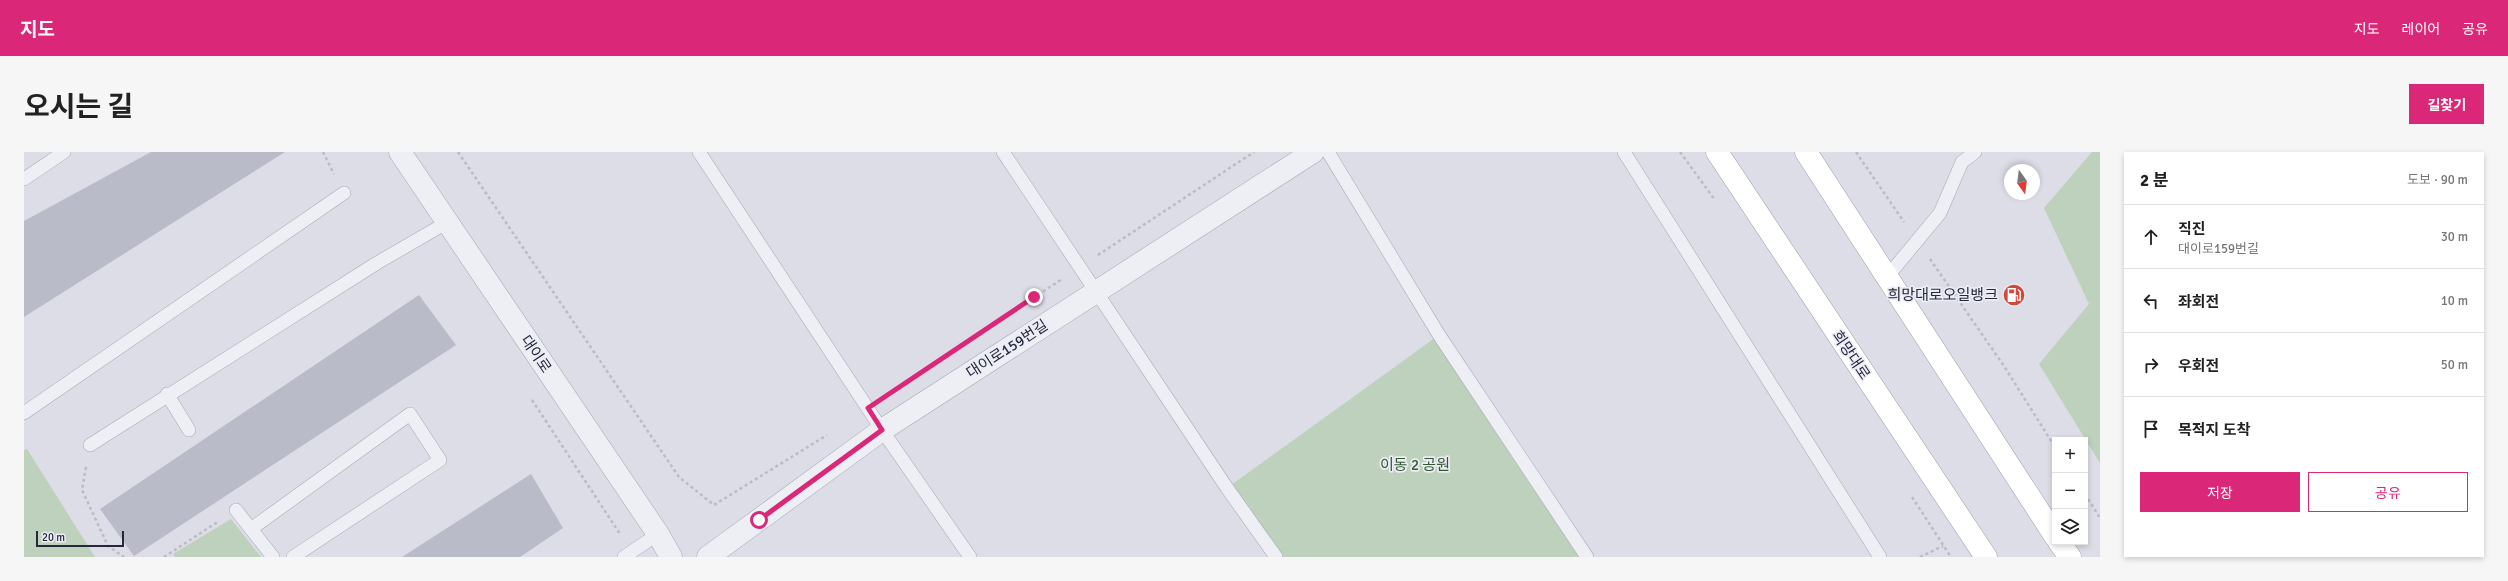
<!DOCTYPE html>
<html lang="ko">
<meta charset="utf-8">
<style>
:root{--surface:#fff;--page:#f6f6f6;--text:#222;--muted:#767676;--line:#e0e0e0;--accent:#db2777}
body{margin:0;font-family:Signika,"Noto Sans KR",sans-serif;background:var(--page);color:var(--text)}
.controls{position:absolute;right:12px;bottom:12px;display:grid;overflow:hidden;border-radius:0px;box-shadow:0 2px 6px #0003}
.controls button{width:36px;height:36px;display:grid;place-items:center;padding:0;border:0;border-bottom:1px solid var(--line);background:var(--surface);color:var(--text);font:20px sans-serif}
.compass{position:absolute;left:1980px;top:12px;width:36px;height:36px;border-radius:50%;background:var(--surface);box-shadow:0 2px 6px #0003;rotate:166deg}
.scale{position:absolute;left:12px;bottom:10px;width:88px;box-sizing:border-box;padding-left:4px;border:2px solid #25283d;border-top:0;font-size:11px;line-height:14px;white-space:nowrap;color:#25283d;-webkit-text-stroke:3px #ebecf4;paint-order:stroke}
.stop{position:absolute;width:12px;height:12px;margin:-9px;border:3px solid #db2777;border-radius:50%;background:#fff}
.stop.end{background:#db2777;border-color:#fff;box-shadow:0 1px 4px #0008}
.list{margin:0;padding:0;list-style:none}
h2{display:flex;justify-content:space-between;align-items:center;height:52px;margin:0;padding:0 16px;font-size:17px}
h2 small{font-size:13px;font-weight:400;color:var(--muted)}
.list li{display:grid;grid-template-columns:26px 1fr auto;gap:12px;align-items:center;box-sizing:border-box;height:64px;padding:0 16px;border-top:1px solid var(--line)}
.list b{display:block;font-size:15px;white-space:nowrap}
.list p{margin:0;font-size:13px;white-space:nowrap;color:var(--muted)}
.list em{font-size:13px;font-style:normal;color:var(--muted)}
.actions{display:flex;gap:8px;padding:12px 16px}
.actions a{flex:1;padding:9px 0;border:1px solid var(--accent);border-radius:0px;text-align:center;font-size:14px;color:var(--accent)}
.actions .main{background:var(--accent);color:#fff}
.icon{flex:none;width:22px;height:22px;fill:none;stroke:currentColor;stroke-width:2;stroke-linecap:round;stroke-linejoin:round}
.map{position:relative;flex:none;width:2076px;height:405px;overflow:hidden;border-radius:0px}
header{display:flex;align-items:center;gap:24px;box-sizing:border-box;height:56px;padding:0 20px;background:var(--accent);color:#fff}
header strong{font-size:19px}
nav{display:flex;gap:22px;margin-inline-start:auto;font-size:14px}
.intro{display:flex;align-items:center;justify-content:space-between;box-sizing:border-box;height:96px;padding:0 24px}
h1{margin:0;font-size:28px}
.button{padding:10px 18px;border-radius:0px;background:var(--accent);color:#fff;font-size:14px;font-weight:700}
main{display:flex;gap:24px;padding:0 24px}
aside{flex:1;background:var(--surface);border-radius:0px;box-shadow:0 2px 6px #0003}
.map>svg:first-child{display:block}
.green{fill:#bdd1bc}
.building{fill:#b9bbc9}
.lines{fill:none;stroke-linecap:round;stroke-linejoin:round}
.service-casing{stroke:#a5a7b3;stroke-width:14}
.minor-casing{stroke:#a5a7b3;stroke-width:23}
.tertiary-casing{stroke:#a5a7b3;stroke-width:23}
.primary-casing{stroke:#9b9eb2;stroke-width:23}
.path{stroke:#babbc5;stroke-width:2.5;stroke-dasharray:3 3;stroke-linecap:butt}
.service{stroke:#eeeff5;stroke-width:13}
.minor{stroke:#eeeff5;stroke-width:22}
.tertiary{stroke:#eeeff5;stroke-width:22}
.primary{stroke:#fff;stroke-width:22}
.route{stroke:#db2777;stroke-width:5}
.labels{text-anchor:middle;stroke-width:3.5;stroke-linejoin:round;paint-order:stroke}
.poi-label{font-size:15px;fill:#25283d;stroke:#ebecf4;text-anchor:end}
.street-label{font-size:15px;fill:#25283d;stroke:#ebecf4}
.park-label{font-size:15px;fill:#325934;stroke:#ebecf4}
</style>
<header>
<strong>지도</strong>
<nav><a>지도</a><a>레이어</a><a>공유</a></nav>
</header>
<div class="intro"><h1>오시는 길</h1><a class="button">길찾기</a></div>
<main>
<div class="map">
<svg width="2076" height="405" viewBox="0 0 2076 405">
<rect width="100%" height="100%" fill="#dcdde6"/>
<g class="green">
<path d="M2068 0H2076V311L2015 212 2065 152 2020 56Z"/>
<path d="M1415 183 1563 405H1252L1203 336Z"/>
<path d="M3 297 71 405H0V298Z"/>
<path d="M207 367 237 405H151L149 402Z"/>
</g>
<g class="building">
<path d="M127 0H261L0 165V69Z"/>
<path d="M395 143 432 193 110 404 76 357Z"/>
<path d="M507 322 539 376 496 405H378Z"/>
</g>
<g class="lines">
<g class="service-casing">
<g id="service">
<path d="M675 0 858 278 946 405"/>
<path d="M979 0 1203 336 1252 405"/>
<path d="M1304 0 1415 183 1563 405"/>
<path d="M1600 0 1856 405"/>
<path d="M0 27 40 0"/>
<path d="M1863 125 1916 61 1938 10 1951 0"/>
<path d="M143 242 165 278"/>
<path d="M0 261 320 41"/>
<path d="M66 293 353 111 422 71"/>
<path d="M212 358 249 405"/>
<path d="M227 377 386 262 416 308 269 405"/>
<path d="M600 405 634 382"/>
</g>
</g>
<g class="minor-casing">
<path id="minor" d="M684 405 858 278 1289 0"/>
</g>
<g class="tertiary-casing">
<path id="tertiary" d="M376 0 634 382 647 405"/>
</g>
<g class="primary-casing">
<g id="primary">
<path d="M1693 0 1962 405"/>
<path d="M1782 0 2031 384"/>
<path d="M2035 390 2046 405"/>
</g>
</g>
<g class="path">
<path d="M299 0 310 22"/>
<path d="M434 0 655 325 690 353 803 283"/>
<path d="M1656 0 1691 48"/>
<path d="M1832 0 1880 70"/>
<path d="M1074 103 1230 0"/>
<path d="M1906 107 1980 214 2031 295"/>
<path d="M994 156 1038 127"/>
<path d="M508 248 596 382"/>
<path d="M62 315 58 338 84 394 100 405"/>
<path d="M2061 342 2076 366"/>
<path d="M1888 345 1927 405"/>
<path d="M140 405 195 369"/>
<path d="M1896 405 1919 394"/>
</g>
<use href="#service" class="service"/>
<use href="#minor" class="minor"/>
<use href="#tertiary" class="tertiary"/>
<use href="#primary" class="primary"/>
</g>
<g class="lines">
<path class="route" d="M735 368 858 278 844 256 1010 145"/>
</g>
<defs>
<g id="fuel-disc" transform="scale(1.15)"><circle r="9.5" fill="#d1493b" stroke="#ebecf4"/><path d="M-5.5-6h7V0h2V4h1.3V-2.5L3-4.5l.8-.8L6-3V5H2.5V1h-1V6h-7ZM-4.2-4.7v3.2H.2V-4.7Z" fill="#fff"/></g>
</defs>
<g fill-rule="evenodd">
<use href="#fuel-disc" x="1990" y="143"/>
</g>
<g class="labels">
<g class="poi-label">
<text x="1974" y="148">희망대로오일뱅크</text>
</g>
<g class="street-label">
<text transform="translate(983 197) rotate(-33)" y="5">대이로159번길</text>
<text transform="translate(512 202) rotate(56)" y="5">대이로</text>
<text transform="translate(1827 203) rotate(56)" y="5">희망대로</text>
</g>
<g class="park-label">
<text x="1391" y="318">이동 2 공원</text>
</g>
</g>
</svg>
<div class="controls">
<button>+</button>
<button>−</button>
<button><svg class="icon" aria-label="layers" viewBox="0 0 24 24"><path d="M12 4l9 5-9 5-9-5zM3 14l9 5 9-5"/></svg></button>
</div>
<svg class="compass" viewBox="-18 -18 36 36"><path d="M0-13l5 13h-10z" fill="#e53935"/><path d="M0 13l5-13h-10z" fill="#767676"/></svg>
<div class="scale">20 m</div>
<div class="stop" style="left:735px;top:368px"></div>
<div class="stop end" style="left:1010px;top:145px"></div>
</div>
<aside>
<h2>2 분<small>도보 · 90 m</small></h2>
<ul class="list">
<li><svg class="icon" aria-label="ahead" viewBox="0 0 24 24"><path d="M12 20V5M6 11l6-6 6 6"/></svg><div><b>직진</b><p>대이로159번길</p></div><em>30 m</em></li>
<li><svg class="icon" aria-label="left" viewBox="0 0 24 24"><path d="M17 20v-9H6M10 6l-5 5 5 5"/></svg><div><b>좌회전</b></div><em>10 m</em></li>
<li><svg class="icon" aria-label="right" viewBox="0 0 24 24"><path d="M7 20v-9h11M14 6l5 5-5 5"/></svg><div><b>우회전</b></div><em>50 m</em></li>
<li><svg class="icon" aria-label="arrive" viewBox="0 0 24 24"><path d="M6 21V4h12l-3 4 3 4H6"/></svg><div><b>목적지 도착</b></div></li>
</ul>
<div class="actions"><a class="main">저장</a><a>공유</a></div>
</aside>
</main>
